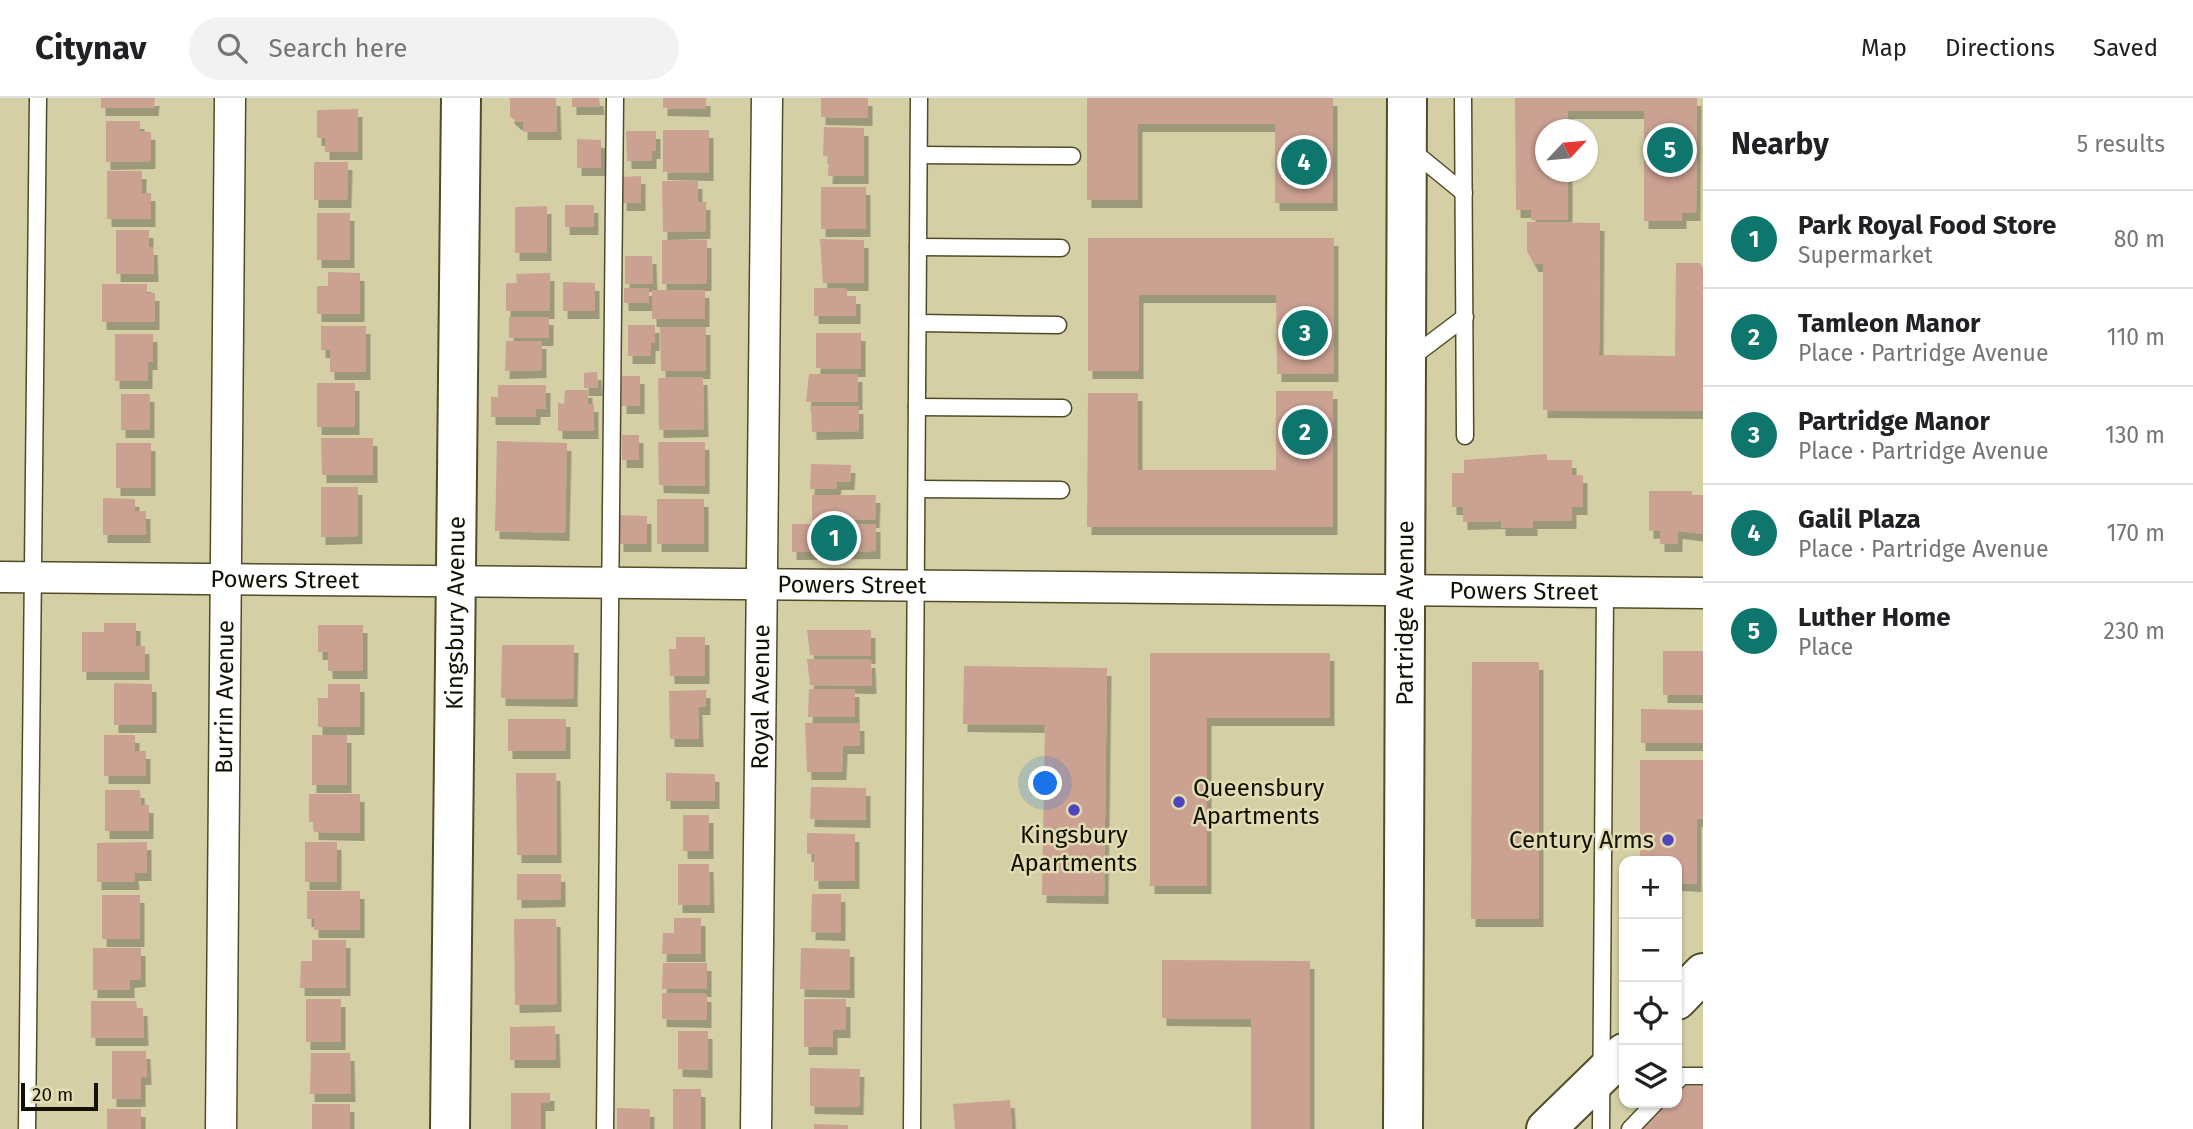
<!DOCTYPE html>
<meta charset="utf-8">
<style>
:root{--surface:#fff;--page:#f2f2f2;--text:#202124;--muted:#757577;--line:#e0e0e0;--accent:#0f766e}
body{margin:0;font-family:"Fira Sans",sans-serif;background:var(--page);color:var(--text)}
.controls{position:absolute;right:21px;bottom:21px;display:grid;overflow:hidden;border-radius:14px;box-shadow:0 2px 5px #0004}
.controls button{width:63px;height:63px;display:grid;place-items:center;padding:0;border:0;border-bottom:2px solid var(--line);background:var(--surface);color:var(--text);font:35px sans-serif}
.compass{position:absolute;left:1535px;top:21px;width:63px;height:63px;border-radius:50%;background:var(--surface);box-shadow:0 2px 5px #0004;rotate:64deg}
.scale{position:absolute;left:21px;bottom:18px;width:77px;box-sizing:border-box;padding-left:7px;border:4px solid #121003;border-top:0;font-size:19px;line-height:24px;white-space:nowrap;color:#121003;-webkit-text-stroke:5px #e2dcb3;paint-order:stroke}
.you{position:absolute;left:1046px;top:686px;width:24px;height:24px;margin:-18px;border:5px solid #fff;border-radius:50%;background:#1a73e8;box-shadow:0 0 0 10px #1a73e833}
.badge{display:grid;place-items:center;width:46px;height:46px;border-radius:50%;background:var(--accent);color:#fff;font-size:23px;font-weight:700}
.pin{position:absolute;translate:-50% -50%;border:4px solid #fff;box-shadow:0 2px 7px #0006}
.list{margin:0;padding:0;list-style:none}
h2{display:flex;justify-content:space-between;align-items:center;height:91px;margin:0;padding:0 28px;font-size:30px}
h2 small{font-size:23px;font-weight:400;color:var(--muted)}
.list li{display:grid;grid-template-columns:46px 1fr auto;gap:21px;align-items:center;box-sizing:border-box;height:98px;padding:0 28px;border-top:2px solid var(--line)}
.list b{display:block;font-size:26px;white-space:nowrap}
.list p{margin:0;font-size:23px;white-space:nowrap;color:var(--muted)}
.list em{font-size:23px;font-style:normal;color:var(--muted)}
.icon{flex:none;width:38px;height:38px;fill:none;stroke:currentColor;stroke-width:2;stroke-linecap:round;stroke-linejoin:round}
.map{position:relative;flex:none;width:1703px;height:1031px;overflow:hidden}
header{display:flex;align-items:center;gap:42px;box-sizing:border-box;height:98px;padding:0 35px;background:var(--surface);border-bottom:2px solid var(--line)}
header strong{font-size:33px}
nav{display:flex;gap:38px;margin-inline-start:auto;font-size:24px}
.search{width:490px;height:63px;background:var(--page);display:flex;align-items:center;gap:18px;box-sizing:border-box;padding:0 24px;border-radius:38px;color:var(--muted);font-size:26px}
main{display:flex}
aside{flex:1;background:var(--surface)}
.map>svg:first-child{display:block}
.building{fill:#cba192;filter:url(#shadow)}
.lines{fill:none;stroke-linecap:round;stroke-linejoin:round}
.lane-casing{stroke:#514c28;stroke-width:19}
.street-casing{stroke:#514c28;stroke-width:33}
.secondary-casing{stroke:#514c28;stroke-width:42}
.lane{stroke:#fff;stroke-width:16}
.street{stroke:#fff;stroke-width:30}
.secondary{stroke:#fff;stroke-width:38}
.poi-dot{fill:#4e45bc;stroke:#e2dcb3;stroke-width:2.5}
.labels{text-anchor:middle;stroke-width:5;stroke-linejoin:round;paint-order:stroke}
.street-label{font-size:24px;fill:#121003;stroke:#e2dcb3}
.poi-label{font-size:24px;fill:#121003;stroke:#e2dcb3;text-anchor:start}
</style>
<header>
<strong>Citynav</strong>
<div class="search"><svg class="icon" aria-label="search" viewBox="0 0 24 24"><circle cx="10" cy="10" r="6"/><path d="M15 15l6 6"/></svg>Search here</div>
<nav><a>Map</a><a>Directions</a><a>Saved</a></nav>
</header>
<main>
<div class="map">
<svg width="1703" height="1031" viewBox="0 0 1703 1031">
<defs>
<filter id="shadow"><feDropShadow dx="4.5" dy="8" stdDeviation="0" flood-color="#0004"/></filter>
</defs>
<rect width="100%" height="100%" fill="#d5cfa6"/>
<g class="building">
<path d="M101 0H155L154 10H101Z"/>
<path d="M510 0H556L557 34H523V24H517L510 18Z"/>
<path d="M572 0H599L600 9H572Z"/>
<path d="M663 0H706V11L663 10Z"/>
<path d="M821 0H868V20L821 19Z"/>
<path d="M1087 0H1333V105H1275V26H1138V102H1087Z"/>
<path d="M1515 0H1697L1696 115H1682V123H1644V13H1568V32H1546V74H1568V122H1531V112H1516Z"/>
<path d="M358 11V54H325V40H317V12Z"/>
<path d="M106 23H140V33L151 34V63L106 64Z"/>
<path d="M824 29 864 30V78H828L829 58H823Z"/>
<path d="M663 32H709V75L663 74Z"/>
<path d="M626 33H656V53H652V63H627Z"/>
<path d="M577 41 601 42V70H577Z"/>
<path d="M314 64H348L347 102H314Z"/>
<path d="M107 73H142V95H151V121H107Z"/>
<path d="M641 78V105H622V79Z"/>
<path d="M662 83H698V104H706V133L663 134Z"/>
<rect x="821" y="89" width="45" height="42"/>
<rect x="565" y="107" width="29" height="22"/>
<path d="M547 108V155H515V109Z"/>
<rect x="317" y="115" width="33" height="47"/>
<path d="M1527 124 1600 125 1599 257 1675 258 1676 165H1700L1703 170V313L1543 312V166H1534L1527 153Z"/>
<path d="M116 132H149V149H153L154 176H116Z"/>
<path d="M1088 140H1334V276H1277L1276 197H1139V273H1088Z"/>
<path d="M820 141 864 142V185H823Z"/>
<path d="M662 142H707V185L662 186Z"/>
<path d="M625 158H652L653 186H625Z"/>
<path d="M328 174 360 175V216H317V188H328Z"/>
<path d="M550 175V213H506V185H517L516 176Z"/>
<path d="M563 184 595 185V213H563Z"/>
<path d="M102 186H147V195H155V224H102Z"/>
<rect x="624" y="190" width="25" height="15"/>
<path d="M814 190H847V198H856V218H814Z"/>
<rect x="652" y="192" width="53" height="29"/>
<rect x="509" y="219" width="40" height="21"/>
<path d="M628 227H655V245H651V258H628Z"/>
<path d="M321 228H366V274H330V252H321Z"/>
<path d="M660 229H706V273H661Z"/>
<path d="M816 235H861V271L816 270Z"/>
<path d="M115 236H153V264H148V283H115Z"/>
<path d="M506 243H542V272L505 273Z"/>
<path d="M597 274 598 290H584V275Z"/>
<path d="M809 276H858V304H806Z"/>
<rect x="622" y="278" width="18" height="30"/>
<path d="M703 279 704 331 659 332 658 280Z"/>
<rect x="317" y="285" width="38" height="44"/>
<path d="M498 287H546V311H536V319H491V299H498Z"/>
<path d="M565 292H588V306H594V333H558V305L564 306Z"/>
<path d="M1276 293H1333V429H1087L1088 295H1138V372H1276Z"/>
<rect x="121" y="296" width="29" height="36"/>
<path d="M811 308H859V333L812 334Z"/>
<rect x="622" y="337" width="17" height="25"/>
<path d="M321 340H373V377H322Z"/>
<path d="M497 343 567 345 565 435 495 433Z"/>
<path d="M658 344H705V388L659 387Z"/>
<rect x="116" y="345" width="35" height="45"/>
<path d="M1547 356V362H1572V377H1583V409H1572V423H1533V430H1501V423L1463 424V409H1452V375H1464V362Z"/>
<path d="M811 366 851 367 850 384H837L836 391H810Z"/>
<path d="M321 389H358V438L321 439Z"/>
<path d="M1649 393H1692V397H1703V436L1678 433V446H1660V432L1649 433Z"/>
<path d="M812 397H876L875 422H812Z"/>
<path d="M103 400 135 401V413H146V437H103Z"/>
<rect x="657" y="401" width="47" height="45"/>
<path d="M619 417 647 418V446H619Z"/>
<path d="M792 426H876V453L792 454Z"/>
<path d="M104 525H136V548H145V574H82V534H104Z"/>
<path d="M318 527H363V573H328V554H318Z"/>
<path d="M807 532H871V558L810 557Z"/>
<path d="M676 539H705V578H670L669 551H676Z"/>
<path d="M502 547H574L573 601 501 600Z"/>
<rect x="1663" y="553" width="40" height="44"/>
<path d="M1150 555H1330V620H1207V788H1150Z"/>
<path d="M807 561 871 562 872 588 810 587Z"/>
<path d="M1472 564H1539V821H1471Z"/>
<path d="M964 568 1107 570 1104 798 1042 797 1045 627 963 626Z"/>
<path d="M114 585 152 586V627H114Z"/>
<path d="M328 586H360V629H318V600H328Z"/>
<path d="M809 591H855V619H808Z"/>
<path d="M706 592V609H698L699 641H670L669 593Z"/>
<path d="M1641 611 1703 612V645H1641Z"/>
<rect x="508" y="621" width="58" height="32"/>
<path d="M805 625H860V648H843L842 674H807Z"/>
<path d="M104 637H135V653H146V678H104Z"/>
<rect x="312" y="637" width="35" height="50"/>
<path d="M1640 662H1703V721H1697V786L1677 785V763H1640Z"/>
<path d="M516 675H556L557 757H517Z"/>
<path d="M666 675 715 676V703H666Z"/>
<path d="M811 689 866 690V722L810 721Z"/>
<path d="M105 692H140L141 707H149V733H105Z"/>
<path d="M309 696H360V735L314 734V724H309Z"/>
<rect x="683" y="717" width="26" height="36"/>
<path d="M807 735 855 736V783H814V756H807Z"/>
<path d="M147 744V775H134L135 784H97V745Z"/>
<rect x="305" y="744" width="32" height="40"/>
<path d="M678 766H709L710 807H678Z"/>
<path d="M517 776H561V801L517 802Z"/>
<path d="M307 793H360V832H314V821H307Z"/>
<path d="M812 796H841V835L811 834Z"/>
<rect x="102" y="797" width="38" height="44"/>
<path d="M674 820H701V856H662L663 835H674Z"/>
<path d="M514 821H556L557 906 515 907Z"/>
<path d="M312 842H346V890H300L301 863H312Z"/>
<path d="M93 850H141V881L130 882V892H93Z"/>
<path d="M801 850 850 851V892L800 891Z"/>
<path d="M1162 862 1310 863V1031H1251V921L1162 920Z"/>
<path d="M663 865H707V891H662Z"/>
<path d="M662 895 707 896V922L662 921Z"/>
<rect x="306" y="901" width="35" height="43"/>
<path d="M804 901H846V932H833V949H804Z"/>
<path d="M91 903H136L137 910H143L144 940H91Z"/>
<path d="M555 928 556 962H510V929Z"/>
<path d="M678 933H708V972L678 971Z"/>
<path d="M112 953H146L147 979H141V1001H112Z"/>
<path d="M311 955H350L351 996H310Z"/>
<path d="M810 970 860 971 859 1009 810 1008Z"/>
<path d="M1684 988H1703V1031H1643L1667 1005H1677V995Z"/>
<rect x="673" y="991" width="28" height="40"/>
<path d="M511 995H550V1005H541V1031H511Z"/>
<path d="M1010 1002 1012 1031H955L953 1006Z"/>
<rect x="312" y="1006" width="38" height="25"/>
<path d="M617 1010 650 1011V1031H617Z"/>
<rect x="107" y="1011" width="34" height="20"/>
<path d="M814 1026 848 1027V1031H814Z"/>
</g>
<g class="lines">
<g class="lane-casing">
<g id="lane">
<path d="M1463 0 1465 338"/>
<path d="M1409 50 1464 95"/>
<path d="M919 57 1072 58"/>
<path d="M918 149 1061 150"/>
<path d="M918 225 1058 227"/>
<path d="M1408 262 1465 219"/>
<path d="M917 309 1063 310"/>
<path d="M917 391 1061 392"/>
<path d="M1677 983 1682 978H1703"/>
<path d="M27 1031 38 0"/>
<path d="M605 1031 615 0"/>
<path d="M912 1031 919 0"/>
<path d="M1601 1031 1605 494"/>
<path d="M1630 1031 1655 1005"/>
</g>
</g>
<g class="street-casing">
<g id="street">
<path id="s1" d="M0 479 1703 495"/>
<path id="s2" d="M221 1031 230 0"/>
<path id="s3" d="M756 1031 767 0"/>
</g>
</g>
<g class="secondary-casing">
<g id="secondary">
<path d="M1677 902 1703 875"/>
<path id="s4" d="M450 1031 461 0"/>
<path id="s5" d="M1403 1031 1407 0"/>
<path d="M1546 1031 1624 955"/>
</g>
</g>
<use href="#lane" class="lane"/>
<use href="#street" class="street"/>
<use href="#secondary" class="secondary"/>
</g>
<g class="poi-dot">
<circle cx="1179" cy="704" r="7"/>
<circle cx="1074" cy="712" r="7"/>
<circle cx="1668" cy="742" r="7"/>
</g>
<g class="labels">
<g class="street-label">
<text dy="8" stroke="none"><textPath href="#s1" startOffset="285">Powers Street</textPath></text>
<text dy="8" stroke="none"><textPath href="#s1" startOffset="852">Powers Street</textPath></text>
<text dy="8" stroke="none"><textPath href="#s1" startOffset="1524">Powers Street</textPath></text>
<text dy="8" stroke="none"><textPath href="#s4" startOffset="516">Kingsbury Avenue</textPath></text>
<text dy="8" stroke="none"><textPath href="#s5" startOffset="516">Partridge Avenue</textPath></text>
<text dy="8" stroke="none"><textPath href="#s2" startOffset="432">Burrin Avenue</textPath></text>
<text dy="8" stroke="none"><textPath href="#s3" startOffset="432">Royal Avenue</textPath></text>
</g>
<g class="poi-label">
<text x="1193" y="698">Queensbury<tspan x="1193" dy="28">Apartments</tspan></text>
<text x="1074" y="745" text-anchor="middle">Kingsbury<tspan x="1074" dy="28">Apartments</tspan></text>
<text x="1654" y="750" text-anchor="end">Century Arms</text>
</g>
</g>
</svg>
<div class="controls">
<button>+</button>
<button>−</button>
<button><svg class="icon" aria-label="locate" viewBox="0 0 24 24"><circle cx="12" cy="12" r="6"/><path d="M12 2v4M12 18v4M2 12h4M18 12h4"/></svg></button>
<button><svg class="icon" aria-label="layers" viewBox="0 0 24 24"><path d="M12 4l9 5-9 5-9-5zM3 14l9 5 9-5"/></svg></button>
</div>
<svg class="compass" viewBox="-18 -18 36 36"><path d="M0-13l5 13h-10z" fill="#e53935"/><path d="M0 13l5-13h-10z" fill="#757577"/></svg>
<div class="scale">20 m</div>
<div class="you"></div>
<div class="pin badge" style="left:834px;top:440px">1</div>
<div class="pin badge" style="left:1305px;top:334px">2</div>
<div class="pin badge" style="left:1305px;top:235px">3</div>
<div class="pin badge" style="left:1304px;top:64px">4</div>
<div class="pin badge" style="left:1670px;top:52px">5</div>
</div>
<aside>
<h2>Nearby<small>5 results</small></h2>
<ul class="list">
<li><span class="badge">1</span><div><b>Park Royal Food Store</b><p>Supermarket</p></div><em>80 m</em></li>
<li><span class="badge">2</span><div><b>Tamleon Manor</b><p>Place · Partridge Avenue</p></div><em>110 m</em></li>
<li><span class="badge">3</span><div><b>Partridge Manor</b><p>Place · Partridge Avenue</p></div><em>130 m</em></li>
<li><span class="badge">4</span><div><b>Galil Plaza</b><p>Place · Partridge Avenue</p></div><em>170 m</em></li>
<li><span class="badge">5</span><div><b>Luther Home</b><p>Place</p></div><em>230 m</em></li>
</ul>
</aside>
</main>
